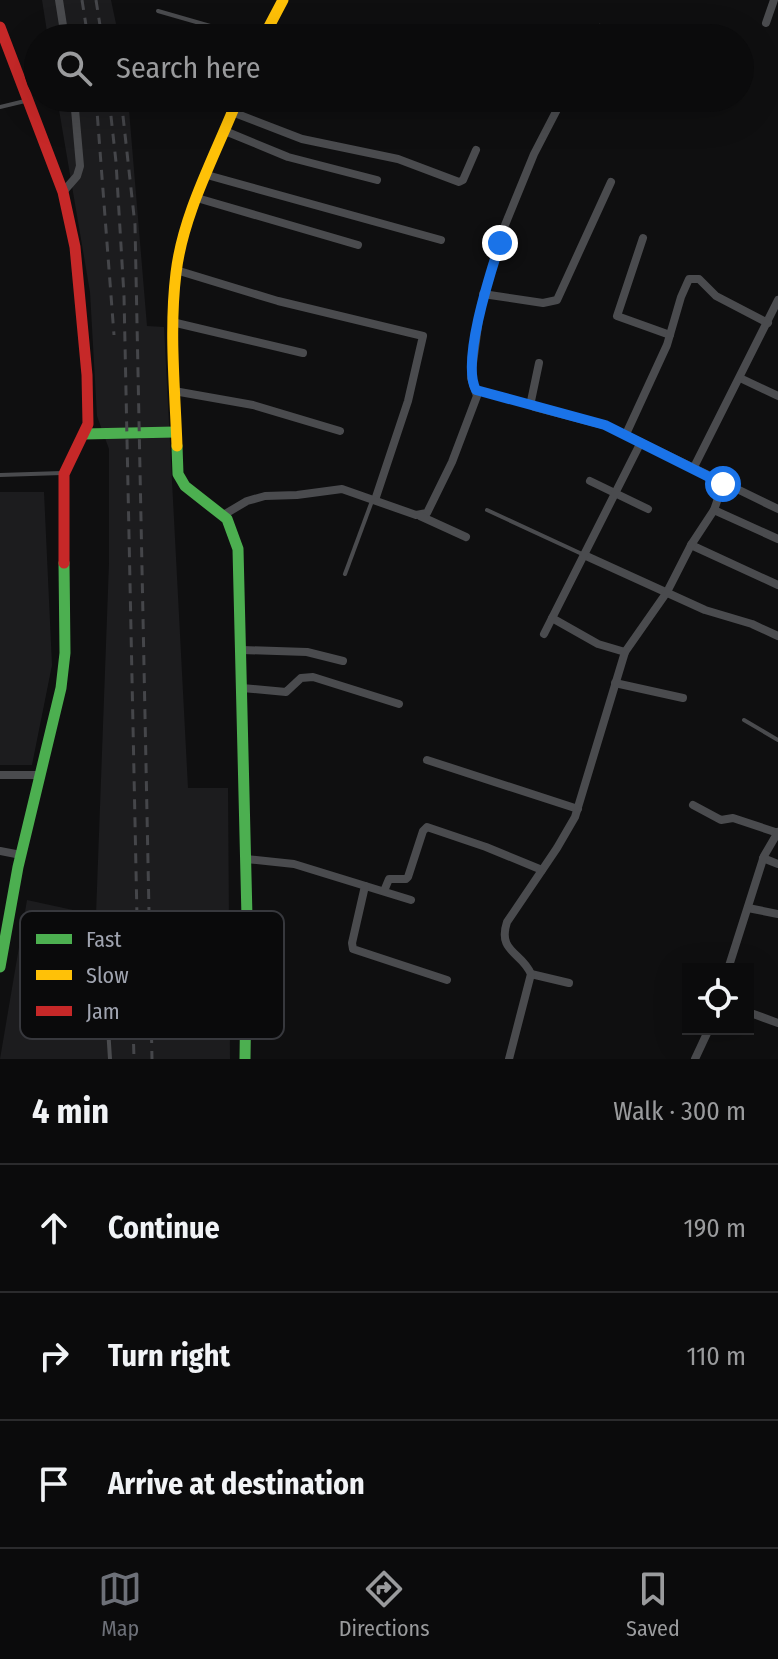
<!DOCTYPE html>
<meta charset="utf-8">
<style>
:root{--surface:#0b0b0c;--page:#19191a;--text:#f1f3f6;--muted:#9a9b9d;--line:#2b2b2d;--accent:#6d7078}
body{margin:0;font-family:"Fira Sans Condensed",sans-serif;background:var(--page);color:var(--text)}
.controls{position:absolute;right:24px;bottom:24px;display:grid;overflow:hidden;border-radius:0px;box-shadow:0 8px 32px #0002}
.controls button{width:72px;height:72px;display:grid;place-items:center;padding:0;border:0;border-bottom:2px solid var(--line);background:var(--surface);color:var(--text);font:40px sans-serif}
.stop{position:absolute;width:24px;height:24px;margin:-18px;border:6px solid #1a73e8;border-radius:50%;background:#fff}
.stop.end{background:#1a73e8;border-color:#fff;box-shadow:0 2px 8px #0008}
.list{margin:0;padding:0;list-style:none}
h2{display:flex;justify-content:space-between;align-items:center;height:104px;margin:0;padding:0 32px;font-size:34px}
h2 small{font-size:26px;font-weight:400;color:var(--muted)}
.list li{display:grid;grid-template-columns:52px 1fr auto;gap:24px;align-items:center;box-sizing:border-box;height:128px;padding:0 32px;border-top:2px solid var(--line)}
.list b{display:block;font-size:30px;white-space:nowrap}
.list em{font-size:26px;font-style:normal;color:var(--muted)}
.icon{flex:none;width:44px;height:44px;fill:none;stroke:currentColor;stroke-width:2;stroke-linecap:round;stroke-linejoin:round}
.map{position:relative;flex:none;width:778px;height:1059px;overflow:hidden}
.search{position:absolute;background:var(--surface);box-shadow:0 8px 32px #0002;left:24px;right:24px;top:24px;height:88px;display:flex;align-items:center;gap:20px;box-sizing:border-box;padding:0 28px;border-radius:44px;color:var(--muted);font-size:30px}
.sheet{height:488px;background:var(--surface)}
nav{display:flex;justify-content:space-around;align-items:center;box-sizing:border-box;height:112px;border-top:2px solid var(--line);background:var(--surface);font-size:22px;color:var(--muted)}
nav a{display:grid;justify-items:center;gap:4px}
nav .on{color:var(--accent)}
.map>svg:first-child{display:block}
.built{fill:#1c1c1e}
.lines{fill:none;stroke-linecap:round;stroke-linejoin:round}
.lane{stroke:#4a4b4e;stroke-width:4}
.street{stroke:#4a4b4e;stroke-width:8}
.fast{stroke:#4caf50;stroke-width:11}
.slow{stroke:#ffc107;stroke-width:11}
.jam{stroke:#c62828;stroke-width:11}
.rail{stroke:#45464a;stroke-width:3;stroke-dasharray:10 8;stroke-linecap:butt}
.route{stroke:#1a73e8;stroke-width:10}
.key{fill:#0a0a0b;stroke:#37383d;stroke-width:2}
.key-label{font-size:22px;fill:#a0a4b0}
</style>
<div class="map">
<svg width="778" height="1059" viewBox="0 0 778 1059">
<rect width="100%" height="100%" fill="#0f0f10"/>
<g class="built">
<path d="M42 0H111L119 38H48Z"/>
<path d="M57 98H128L147 326 164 327 188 788H228L230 1059H0L27 900 96 915 109 563V449L97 416 90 292Z"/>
<path d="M0 492H44L52 665 32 765H0Z"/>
</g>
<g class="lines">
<g class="lane">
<path d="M158 11 252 38"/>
<path d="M0 107 25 101"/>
<path d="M0 475 62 473"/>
<path d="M487 510 582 554"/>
<path d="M345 574 372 501"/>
<path d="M744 720 778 740"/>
<path d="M104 965 110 1059"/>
</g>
<g class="street">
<path d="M59 0 65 38"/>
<path d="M766 23 774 0"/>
<path d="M595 38 600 28"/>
<path d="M337 98 356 105"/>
<path d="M232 112 302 139 398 159 459 182 463 180 476 150"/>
<path d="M225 131 288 157 377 180"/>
<path d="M207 175 441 240"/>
<path d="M63 192 77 176 80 166 74 98"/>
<path d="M197 198 358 245"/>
<path d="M643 238 617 316 670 335"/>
<path d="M176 270 278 301 423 336 408 401 375 500"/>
<path d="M483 294 543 303 557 300 611 182"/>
<path d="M172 322 303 353"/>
<path d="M539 363 531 401 534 407 610 427 778 509"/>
<path d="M740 378 778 396"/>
<path d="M476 390 531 405"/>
<path d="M174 391 253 405 340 431"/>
<path d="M626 434 667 345 681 297 689 279H699L716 296 768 323"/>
<path d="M693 469 778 300"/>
<path d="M590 481 648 509"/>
<path d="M714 510 778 539"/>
<path d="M225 514 247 501 265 496 297 495 342 489 416 515 427 513 452 462 477 396 471 378 480 311 505 225 534 154 563 98"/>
<path d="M420 516 466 537"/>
<path d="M691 545 778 585"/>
<path d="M584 555 705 610 752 624 778 636"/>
<path d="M552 618 598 644 625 652"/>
<path d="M544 634 641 442"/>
<path d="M242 650 307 652 343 661"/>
<path d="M615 683 683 698"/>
<path d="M242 688 286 692 301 678 313 677 399 704"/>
<path d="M427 760 578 809"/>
<path d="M0 775H41"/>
<path d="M693 805 721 820 733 818 778 833"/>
<path d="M0 851 21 855"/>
<path d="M763 858 778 864"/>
<path d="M246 859 294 864 411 900"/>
<path d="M365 886 352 943 353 949 447 980"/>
<path d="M384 891 389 879H406L408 877 423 831 427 827 486 847 542 870"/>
<path d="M748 908 778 914"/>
<path d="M728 969 764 856 778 832"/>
<path d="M531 974 569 983"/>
<path d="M748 1012 778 1023"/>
<path d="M509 1059 531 974C522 952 497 952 507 922L557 848 575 817 625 652 667 592 691 545 714 510 723 484"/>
<path d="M695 1059 709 1029"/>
</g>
<g class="fast">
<path d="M84 434 175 432"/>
<path d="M177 446 178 474 185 486 227 519 238 549 247 917 245 1059"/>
<path d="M0 967 18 867 61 688 65 653 64 563"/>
</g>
<g class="slow">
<path d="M263 38 283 0"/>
<path d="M177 446C175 389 169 330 176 273 183 213 216 154 238 98"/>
</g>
<path class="jam" d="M0 27 63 192 75 247 87 375 88 424 64 474V563"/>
<g class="rail">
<path d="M82 0 88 38"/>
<path d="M96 0 102 38"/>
<path d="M96 98 114 335"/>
<path d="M109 98 116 162 124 296 138 965"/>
<path d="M121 98 135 225 152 1059"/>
<path d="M131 954 134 1059"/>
</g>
</g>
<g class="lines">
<path class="route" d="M500 243C490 274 461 362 476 390L605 425 723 484"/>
</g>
<rect x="20" y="911" width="264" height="128" rx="12" class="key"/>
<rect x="36" y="934" width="36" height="10" fill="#4caf50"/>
<rect x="36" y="970" width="36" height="10" fill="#ffc107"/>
<rect x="36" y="1006" width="36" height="10" fill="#c62828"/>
<g class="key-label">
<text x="86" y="947">Fast</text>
<text x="86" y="983">Slow</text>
<text x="86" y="1019">Jam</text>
</g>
</svg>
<div class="controls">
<button><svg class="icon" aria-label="locate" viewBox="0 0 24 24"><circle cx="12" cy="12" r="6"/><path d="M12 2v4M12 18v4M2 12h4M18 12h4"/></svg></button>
</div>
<div class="stop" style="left:723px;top:484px"></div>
<div class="stop end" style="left:500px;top:243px"></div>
<div class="search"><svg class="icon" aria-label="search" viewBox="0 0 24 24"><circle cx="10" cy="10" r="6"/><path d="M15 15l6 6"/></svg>Search here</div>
</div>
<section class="sheet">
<h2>4 min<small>Walk · 300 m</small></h2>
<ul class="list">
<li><svg class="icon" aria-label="ahead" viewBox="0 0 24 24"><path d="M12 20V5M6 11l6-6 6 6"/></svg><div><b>Continue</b></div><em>190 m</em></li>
<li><svg class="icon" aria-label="right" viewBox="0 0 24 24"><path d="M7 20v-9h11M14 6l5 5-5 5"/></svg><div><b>Turn right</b></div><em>110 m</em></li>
<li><svg class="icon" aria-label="arrive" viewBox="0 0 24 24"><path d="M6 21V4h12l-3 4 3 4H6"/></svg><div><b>Arrive at destination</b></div></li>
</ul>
</section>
<nav>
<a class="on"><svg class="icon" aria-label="map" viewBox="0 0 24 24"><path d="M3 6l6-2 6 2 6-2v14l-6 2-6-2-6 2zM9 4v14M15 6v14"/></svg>Map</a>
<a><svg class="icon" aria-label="directions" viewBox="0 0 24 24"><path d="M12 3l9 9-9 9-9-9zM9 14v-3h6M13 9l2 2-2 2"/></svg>Directions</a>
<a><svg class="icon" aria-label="saved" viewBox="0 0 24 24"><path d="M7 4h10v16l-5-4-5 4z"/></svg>Saved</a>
</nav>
